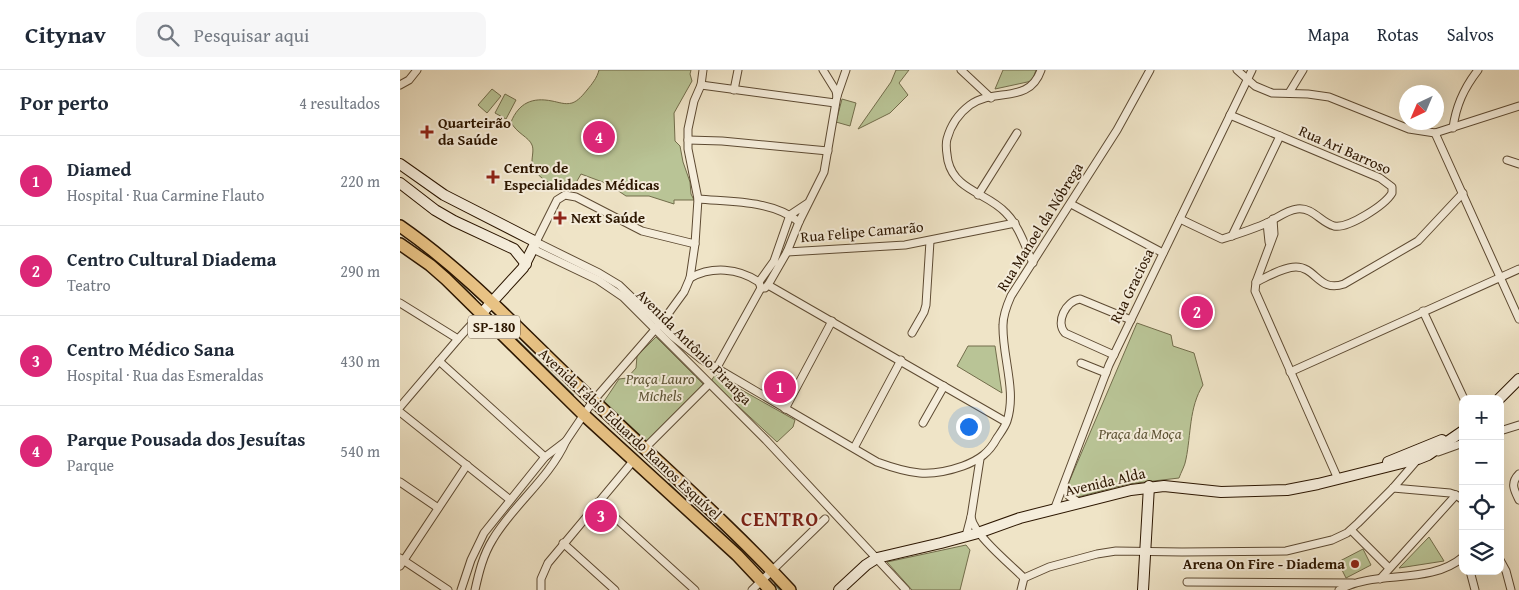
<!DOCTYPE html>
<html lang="pt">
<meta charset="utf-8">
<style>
:root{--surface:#fff;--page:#f6f6f7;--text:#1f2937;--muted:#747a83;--line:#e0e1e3;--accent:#db2777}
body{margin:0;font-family:"Gentium Book Plus",serif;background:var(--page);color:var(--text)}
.controls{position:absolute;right:15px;bottom:15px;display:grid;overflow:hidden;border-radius:10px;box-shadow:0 5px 20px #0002}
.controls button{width:45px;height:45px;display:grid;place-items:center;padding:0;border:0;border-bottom:1px solid var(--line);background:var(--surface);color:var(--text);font:25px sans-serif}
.compass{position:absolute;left:999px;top:15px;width:45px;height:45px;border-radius:50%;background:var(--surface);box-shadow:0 5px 20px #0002;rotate:224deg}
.you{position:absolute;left:568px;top:356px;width:18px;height:18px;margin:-12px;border:4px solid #fff;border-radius:50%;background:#1a73e8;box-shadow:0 0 0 8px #1a73e833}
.badge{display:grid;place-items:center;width:32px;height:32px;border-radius:50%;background:var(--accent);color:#fff;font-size:16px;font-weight:700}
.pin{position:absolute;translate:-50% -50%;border:2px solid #fff;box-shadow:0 1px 5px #0006}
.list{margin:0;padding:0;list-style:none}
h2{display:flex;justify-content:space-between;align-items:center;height:65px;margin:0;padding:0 20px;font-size:21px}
h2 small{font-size:16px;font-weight:400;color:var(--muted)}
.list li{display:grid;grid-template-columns:32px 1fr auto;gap:15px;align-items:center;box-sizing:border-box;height:90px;padding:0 20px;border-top:1px solid var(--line)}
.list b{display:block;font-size:19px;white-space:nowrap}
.list p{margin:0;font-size:16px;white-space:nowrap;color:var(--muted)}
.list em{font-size:16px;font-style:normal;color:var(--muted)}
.icon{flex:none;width:28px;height:28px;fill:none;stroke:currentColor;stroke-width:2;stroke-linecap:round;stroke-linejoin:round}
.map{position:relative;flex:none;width:1119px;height:520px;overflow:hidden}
header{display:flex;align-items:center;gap:30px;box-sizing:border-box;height:70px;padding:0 25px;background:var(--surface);border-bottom:1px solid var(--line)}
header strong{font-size:24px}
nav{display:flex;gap:28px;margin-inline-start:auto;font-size:18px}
.search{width:350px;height:45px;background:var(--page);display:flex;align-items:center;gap:12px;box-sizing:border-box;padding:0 18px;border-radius:10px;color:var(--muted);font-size:19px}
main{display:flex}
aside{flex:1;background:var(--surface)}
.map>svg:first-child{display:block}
.green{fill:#b9c496;stroke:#726d4b}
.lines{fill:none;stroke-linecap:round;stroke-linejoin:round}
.stream{stroke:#6e7b6a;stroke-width:2}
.street-casing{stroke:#5d4a32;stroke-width:9}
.secondary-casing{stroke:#2c1600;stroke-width:12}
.primary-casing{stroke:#2c1600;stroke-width:14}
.street{stroke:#f5eddb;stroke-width:7}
.secondary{stroke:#f5eddb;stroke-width:10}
.primary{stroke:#e8c284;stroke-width:11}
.poi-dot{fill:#8f2418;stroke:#f5eddb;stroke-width:2}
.labels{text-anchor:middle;stroke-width:4;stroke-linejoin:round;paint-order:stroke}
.shield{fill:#f5eddb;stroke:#685642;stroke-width:1}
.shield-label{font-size:14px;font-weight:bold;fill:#2c1600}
.poi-label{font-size:15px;font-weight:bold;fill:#2c1600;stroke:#f5eddb;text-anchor:start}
.street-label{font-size:15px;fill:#2c1600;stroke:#f5eddb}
.park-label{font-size:15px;font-style:italic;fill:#5d5334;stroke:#f5eddb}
.district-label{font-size:20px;font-weight:bold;letter-spacing:1px;fill:#7a1f14;stroke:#f5eddb}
</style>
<header>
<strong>Citynav</strong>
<div class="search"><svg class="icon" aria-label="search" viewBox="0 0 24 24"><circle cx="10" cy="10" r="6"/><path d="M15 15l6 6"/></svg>Pesquisar aqui</div>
<nav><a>Mapa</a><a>Rotas</a><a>Salvos</a></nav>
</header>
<main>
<aside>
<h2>Por perto<small>4 resultados</small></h2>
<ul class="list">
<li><span class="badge">1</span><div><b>Diamed</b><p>Hospital · Rua Carmine Flauto</p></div><em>220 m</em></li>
<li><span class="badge">2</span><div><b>Centro Cultural Diadema</b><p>Teatro</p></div><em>290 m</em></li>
<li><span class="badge">3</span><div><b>Centro Médico Sana</b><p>Hospital · Rua das Esmeraldas</p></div><em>430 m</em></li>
<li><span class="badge">4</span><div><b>Parque Pousada dos Jesuítas</b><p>Parque</p></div><em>540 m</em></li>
</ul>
</aside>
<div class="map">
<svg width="1119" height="520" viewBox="0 0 1119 520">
<rect width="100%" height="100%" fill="#efe4c7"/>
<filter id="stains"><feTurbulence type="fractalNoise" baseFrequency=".004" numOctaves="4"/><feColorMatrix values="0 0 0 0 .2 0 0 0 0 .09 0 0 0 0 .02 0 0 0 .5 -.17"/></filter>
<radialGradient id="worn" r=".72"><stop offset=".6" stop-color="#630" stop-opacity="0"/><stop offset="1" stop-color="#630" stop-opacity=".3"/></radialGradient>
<g class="green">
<path d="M199 0H291L290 4 292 11 274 43 275 71 280 76 283 92 290 112 291 124 294 130H274V134L249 126H226L208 114 181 104 173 118 168 114 160 118C148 112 134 107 132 91 132 86 134 80 132 75 129 67 116 63 111 52 119 33 132 27 152 31 158 32 165 35 172 33 178 31 183 25 187 20 192 14 197 8 199 0Z"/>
<path d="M496 0H509L499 13 508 25 490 43 458 59 491 12Z"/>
<path d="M603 0H636L632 11 595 19Z"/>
<path d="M92 19 101 26 87 43 78 35Z"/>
<path d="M105 24 116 30 106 49 95 43Z"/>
<path d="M442 29 456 33 450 56 436 52Z"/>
<path d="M737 253 771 265 773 276 794 283 803 315C789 337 791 365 786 389 785 396 781 402 779 408L728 414 678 427C671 424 668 419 669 412Z"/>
<path d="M256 267 305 316 247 372 242 370 203 333 219 309 227 308 236 298 237 286Z"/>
<path d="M568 276H595L602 323 557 296Z"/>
<path d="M315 305 395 350 393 357 377 372 311 311Z"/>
<path d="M1029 467 1044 491 999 498Z"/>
<path d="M566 475 570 480 560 520H512L487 492Z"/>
<path d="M963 479 971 495 946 508 938 492Z"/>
</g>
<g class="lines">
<g class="stream">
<path d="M48 203 75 229"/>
<path d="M95 248 173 325"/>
<path d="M269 414 300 444"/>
<path d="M375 514 380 520"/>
</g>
<g class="street-casing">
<g id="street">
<path d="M423 0 436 21 437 26"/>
<path d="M561 0 591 28"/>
<path d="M837 0 855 16 872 23 908 24 929 27 1009 59 1035 63 1119 36"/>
<path d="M0 15 9 10 17 0"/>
<path d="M301 15 435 33"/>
<path d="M334 20 338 0"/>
<path d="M889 23 903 0"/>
<path d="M1053 58C1056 35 1064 18 1078 0"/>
<path d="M1035 63 1119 249"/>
<path d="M288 70 322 71 428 81"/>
<path d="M1107 90 1119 94"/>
<path d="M578 125 617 63"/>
<path d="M298 129C331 132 372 130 399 152"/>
<path d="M408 133 390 145 374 191 359 212 361 218H365L368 215 387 182 399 152 424 102 437 26 446 0"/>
<path d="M671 134 763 183"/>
<path d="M780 149 822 169C838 164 854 159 869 152 877 148 887 140 897 139 913 137 920 152 934 156 948 159 985 135 992 123V117L980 108 830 45"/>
<path d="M873 149 874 164 856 212 855 221 938 409"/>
<path d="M867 153 869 172"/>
<path d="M832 166 880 66"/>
<path d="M295 174 242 161 176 127 165 125 157 130 136 172 199 203 219 215 272 266 301 289 477 392C510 404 529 408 563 396 579 390 589 383 597 368 601 362 605 357 607 351 617 321 602 286 603 255 603 245 607 235 611 226L717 60 750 0"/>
<path d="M133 179 198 210 223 227 366 370 506 520"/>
<path d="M387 182 505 175 615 153"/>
<path d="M633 193C625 176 619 156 606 143 588 123 555 121 548 91 547 84 545 76 547 69 551 54 558 44 570 35 594 17 629 35 641 0"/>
<path d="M290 208C312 196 338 198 359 212"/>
<path d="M856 212C867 207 883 197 896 197 916 197 919 223 944 214L1018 171 1063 123"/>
<path d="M368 215 606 352"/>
<path d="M0 233 58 269"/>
<path d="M1023 241 1064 329"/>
<path d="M512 263 524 242 526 235 530 171"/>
<path d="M714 285 665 263C655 252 666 231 680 229L731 250"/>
<path d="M39 291 145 387"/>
<path d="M681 293 706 303"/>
<path d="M316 299 361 218"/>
<path d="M890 302 1119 199"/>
<path d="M0 337 58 269 81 244"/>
<path d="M385 339 432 251"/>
<path d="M0 342 109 429"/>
<path d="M523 353 544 316"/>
<path d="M1100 361 1119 355"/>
<path d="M245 378 309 314"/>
<path d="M454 378 501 290"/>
<path d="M1038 382 1063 373"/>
<path d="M1119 404C1110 413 1114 420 1119 430"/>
<path d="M0 412 38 438"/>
<path d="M664 416 669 426 680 433"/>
<path d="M993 418 1050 423 1056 425 1063 430"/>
<path d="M198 432 295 520"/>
<path d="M654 440 709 295 852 0"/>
<path d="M571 447C574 465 610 494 624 508"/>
<path d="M951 460 989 498"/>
<path d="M566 466 571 447 580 389"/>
<path d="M163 473 215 520"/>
<path d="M0 488 48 520"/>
<path d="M1100 490 1106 501 1111 520"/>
<path d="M0 496 67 395"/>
<path d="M1070 501 1075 520"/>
<path d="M624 508 649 497 697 484 716 481 782 482 886 481 932 470 947 463 958 453 993 418 1018 389"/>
<path d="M980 509 1056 425"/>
<path d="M787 512 953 513"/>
<path d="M61 520 71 490 84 463 145 387 166 371 193 331 265 248 284 222 290 208 295 174 298 129 288 79V59L294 31 301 15 303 0"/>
<path d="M75 520C79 502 83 485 93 469 113 435 149 409 166 371"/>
<path d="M141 520V509L148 493 234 390"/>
<path d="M352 520 425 449"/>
<path d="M621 520 624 508"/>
<path d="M939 520C976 499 1029 516 1063 487"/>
</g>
</g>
<g class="secondary-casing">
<g id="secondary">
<path d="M0 94 44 125 136 172 123 198 81 244"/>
<path d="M0 113 35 140 54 151 114 179 126 194"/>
<path d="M1099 329 1119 309"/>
<path d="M988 392 1042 370"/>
<path d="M439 520 466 495 477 488 541 473 578 463 620 448 731 420 764 416 821 422 887 420 918 414 1018 389 1028 385 1063 361"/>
<path d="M743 520 749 416"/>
</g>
</g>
<g class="primary-casing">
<g id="primary">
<path d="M0 156C72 206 130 272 194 331 260 394 329 454 390 520"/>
<path d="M0 174 30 195 46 209 184 345 337 485 370 520"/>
</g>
</g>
<use href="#street" class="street"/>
<use href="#secondary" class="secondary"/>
<use href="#primary" class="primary"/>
</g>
<g class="poi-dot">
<path d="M24.5 54.5h5v5h5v5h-5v5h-5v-5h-5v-5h5z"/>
<path d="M90.5 99.5h5v5h5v5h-5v5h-5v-5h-5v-5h5z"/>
<path d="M157.5 140.5h5v5h5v5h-5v5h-5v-5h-5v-5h5z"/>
<circle cx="955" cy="494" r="5"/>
</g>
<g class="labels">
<rect class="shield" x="68" y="245.5" width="52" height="23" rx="4"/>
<g class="shield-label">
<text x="94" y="262">SP-180</text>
</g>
<g class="poi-label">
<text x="38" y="58">Quarteirão<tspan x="38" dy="17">da Saúde</tspan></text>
<text x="104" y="103">Centro de<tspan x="104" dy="17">Especialidades Médicas</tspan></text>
<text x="171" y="153">Next Saúde</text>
<text x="945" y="499" text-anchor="end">Arena On Fire - Diadema</text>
</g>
<g class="street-label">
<text transform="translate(945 80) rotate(24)" y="5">Rua Ari Barroso</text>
<text transform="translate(640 157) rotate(-58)" y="5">Rua Manoel da Nóbrega</text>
<text transform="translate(462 162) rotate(-5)" y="5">Rua Felipe Camarão</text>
<text transform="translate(732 216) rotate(-64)" y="5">Rua Graciosa</text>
<text transform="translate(294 277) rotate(45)" y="5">Avenida Antônio Piranga</text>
<text transform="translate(230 364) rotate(43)" y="5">Avenida Fábio Eduardo Ramos Esquível</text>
<text transform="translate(705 412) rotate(-13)" y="5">Avenida Alda</text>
</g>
<g class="park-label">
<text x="260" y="314">Praça Lauro<tspan x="260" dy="17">Michels</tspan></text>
<text x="740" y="369">Praça da Moça</text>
</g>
<g class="district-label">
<text x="380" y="456">CENTRO</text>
</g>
</g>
<rect width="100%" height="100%" filter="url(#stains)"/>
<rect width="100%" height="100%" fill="url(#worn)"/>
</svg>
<div class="controls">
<button>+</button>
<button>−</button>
<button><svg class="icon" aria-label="locate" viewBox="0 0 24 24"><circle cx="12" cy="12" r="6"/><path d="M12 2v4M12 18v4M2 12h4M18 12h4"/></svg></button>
<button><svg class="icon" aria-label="layers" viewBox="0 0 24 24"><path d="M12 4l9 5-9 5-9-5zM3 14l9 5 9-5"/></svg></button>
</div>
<svg class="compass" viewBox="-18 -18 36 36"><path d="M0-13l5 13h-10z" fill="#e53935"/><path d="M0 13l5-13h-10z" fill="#747a83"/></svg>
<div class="you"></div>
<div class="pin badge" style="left:380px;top:317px">1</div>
<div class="pin badge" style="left:797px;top:242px">2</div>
<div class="pin badge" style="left:201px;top:446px">3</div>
<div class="pin badge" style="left:199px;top:67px">4</div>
</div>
</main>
